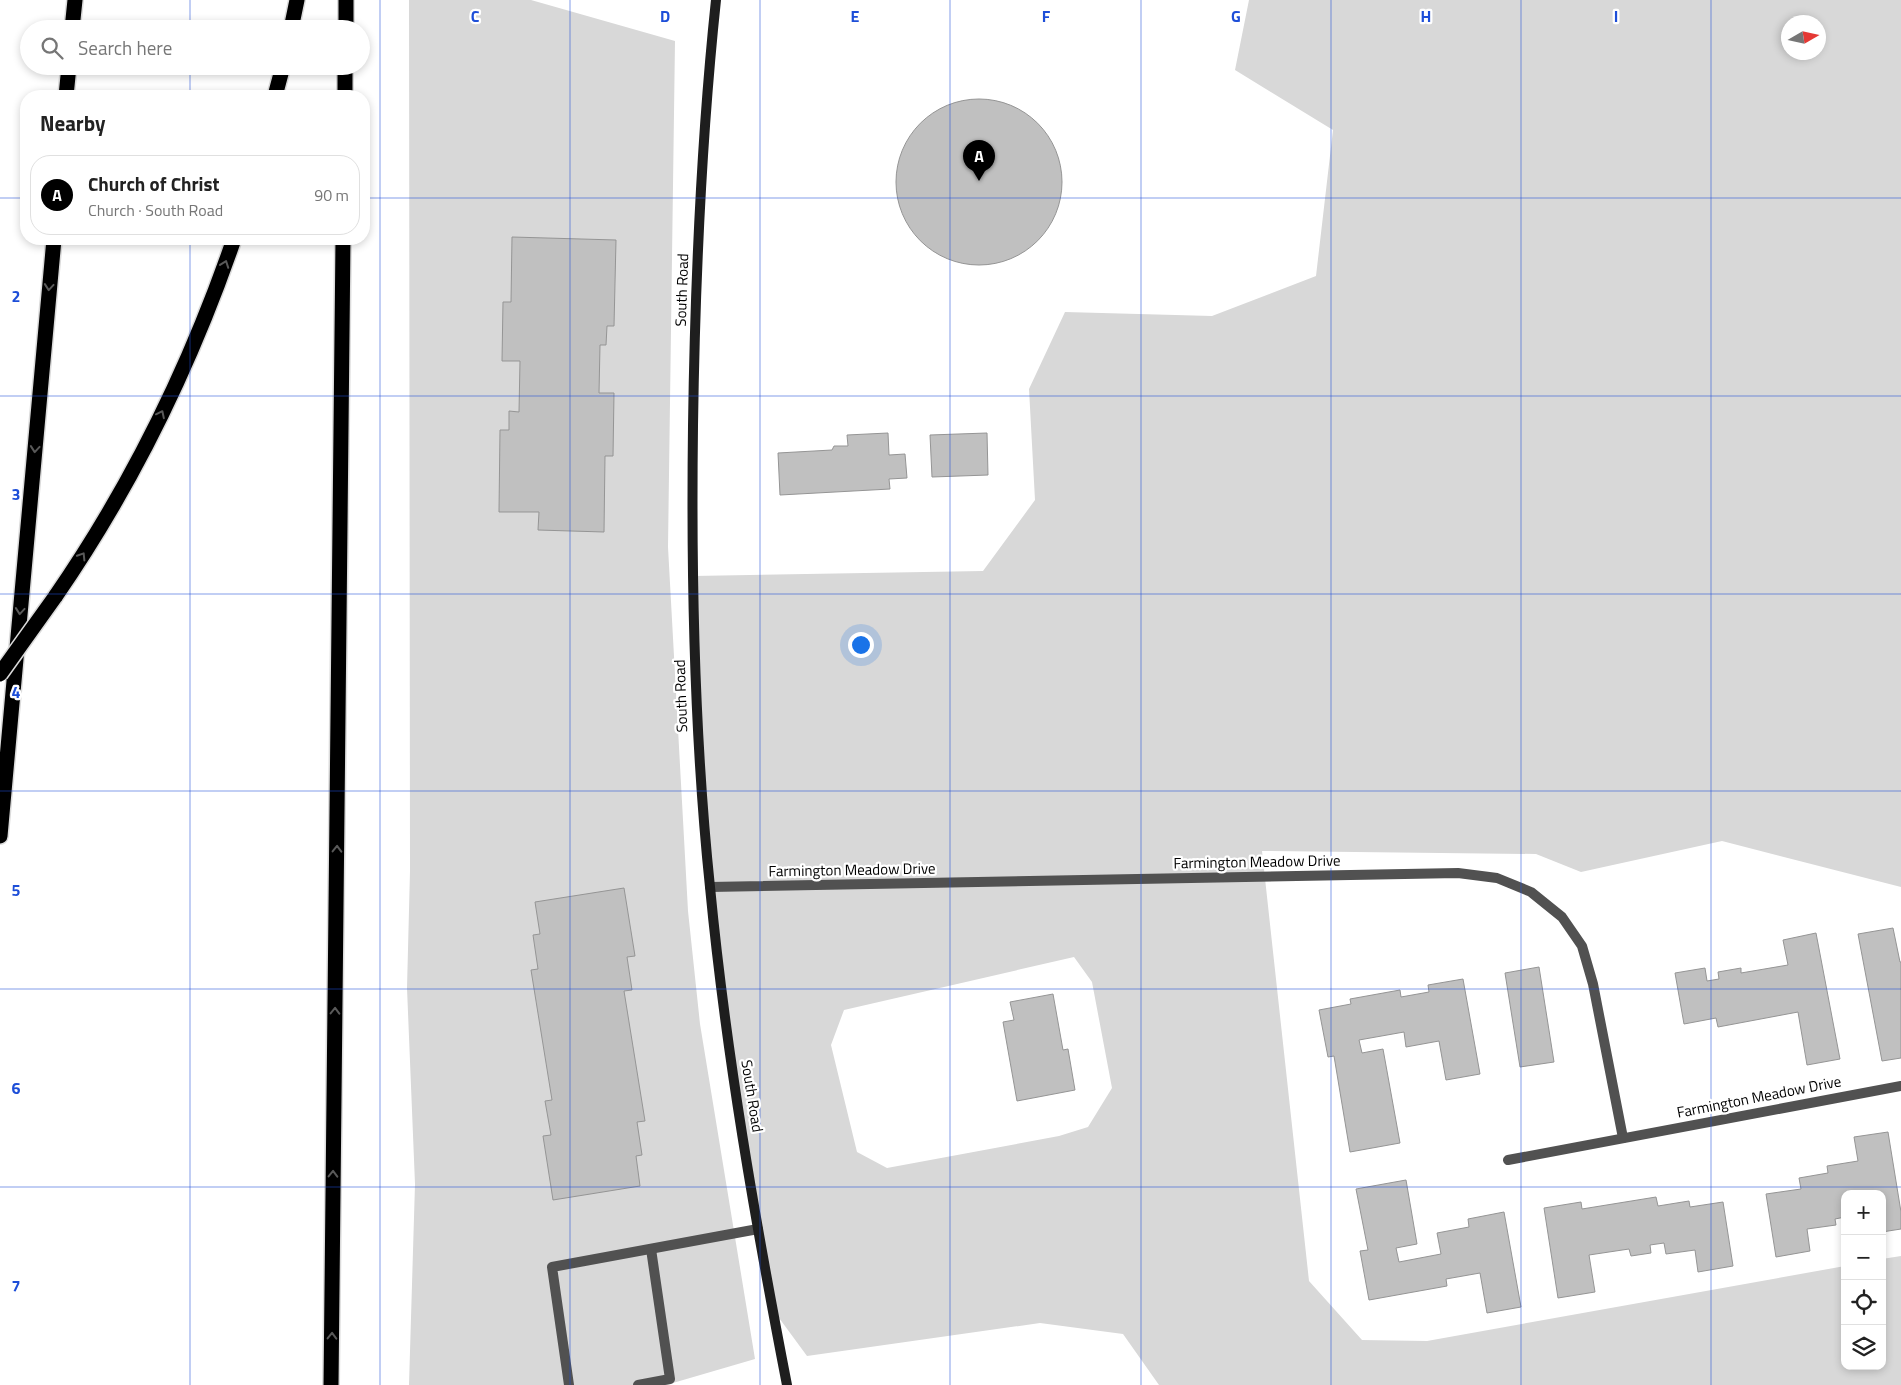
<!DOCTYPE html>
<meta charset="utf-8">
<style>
:root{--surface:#fff;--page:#f6f6f6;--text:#222;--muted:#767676;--line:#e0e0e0;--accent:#000}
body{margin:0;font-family:"Titillium Web",sans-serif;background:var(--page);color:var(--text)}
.controls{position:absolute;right:15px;bottom:15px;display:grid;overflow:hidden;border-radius:10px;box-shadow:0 2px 8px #0003}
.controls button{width:45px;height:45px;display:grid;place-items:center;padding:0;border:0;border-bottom:1px solid var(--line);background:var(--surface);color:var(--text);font:25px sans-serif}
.compass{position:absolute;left:1781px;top:15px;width:45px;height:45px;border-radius:50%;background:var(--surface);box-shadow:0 2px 8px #0003;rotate:81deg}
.you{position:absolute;left:860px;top:644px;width:18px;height:18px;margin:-12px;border:4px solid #fff;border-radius:50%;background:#1a73e8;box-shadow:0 0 0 8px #1a73e833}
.badge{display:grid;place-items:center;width:32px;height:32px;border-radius:50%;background:var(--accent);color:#fff;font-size:16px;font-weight:700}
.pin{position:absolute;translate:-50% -41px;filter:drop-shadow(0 1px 2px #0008)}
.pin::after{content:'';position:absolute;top:26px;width:18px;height:15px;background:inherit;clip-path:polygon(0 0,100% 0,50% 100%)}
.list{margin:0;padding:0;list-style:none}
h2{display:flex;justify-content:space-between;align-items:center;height:65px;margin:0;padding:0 20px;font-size:21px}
h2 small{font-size:16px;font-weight:400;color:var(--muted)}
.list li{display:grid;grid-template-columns:32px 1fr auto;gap:15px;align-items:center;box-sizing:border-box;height:80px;margin:0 10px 10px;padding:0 10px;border:1px solid var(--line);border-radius:20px}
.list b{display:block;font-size:19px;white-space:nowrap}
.list p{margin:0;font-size:16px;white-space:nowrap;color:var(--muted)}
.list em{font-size:16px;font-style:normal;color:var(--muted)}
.icon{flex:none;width:28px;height:28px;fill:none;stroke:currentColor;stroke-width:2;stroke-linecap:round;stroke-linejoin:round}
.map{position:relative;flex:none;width:1901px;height:1385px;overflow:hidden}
.search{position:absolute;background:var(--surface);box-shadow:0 2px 8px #0003;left:20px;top:20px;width:350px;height:55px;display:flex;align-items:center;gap:12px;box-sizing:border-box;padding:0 18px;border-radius:28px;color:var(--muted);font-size:19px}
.panel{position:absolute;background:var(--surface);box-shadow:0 2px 8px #0003;left:20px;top:90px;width:350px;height:155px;border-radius:20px}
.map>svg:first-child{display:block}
.green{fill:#d8d8d8;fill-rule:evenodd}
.building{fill:#c0c0c0;stroke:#959595}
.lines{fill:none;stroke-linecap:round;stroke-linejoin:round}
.highway-casing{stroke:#dbdbdb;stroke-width:18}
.lane{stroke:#515151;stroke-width:10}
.street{stroke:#515151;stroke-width:10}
.secondary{stroke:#1e1e1e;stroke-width:10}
.highway{stroke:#000;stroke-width:15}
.highway-bridge-casing{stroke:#dbdbdb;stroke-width:18;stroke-linecap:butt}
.highway-bridge{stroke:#000;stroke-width:15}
.oneway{stroke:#595959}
.grid{fill:none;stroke:#1d4ed8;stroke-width:1;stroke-opacity:0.55}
.labels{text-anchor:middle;stroke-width:4.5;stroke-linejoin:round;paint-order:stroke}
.street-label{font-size:15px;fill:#000;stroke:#fff}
.grid-label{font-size:16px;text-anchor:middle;font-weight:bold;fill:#1d4ed8;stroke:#fff;stroke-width:4.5;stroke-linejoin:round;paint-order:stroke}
</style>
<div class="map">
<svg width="1901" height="1385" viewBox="0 0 1901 1385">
<rect width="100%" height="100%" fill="#fff"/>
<g class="green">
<path d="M409 0H531L675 41 668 547 688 911 700 1024 755 1359 666 1385H409L415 1184 407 988 410 871Z"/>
<path d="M1249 0H1901V887L1722 841 1581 872 1536 854 1262 851 1309 1281 1362 1340 1427 1341 1845 1266V1366H1882V1259L1901 1256V1385H1159L1123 1334 1040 1323 807 1356 771 1307 710 887 693 576 983 571 1035 500 1029 389 1065 312 1212 316 1316 276 1333 130 1235 70ZM1788 22H1818V52H1788ZM1074 957 1092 982 1112 1088 1088 1127 1059 1136 887 1168 857 1152 831 1045 844 1010Z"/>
</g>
<g class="building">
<circle cx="979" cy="182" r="83"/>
<path d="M512 237 616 240 614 326H607L606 345H600L599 393H614L613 456H605L604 532 538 530 539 512H499L500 430H509V411L519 412 520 361H502L503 302H511Z"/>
<path d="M888 433 889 455 905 454 907 478 889 479 890 489 780 495 778 453 832 450 834 446H848L847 435Z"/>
<path d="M987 433 988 475 932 477 930 435Z"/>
<path d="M624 888 635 956 627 957 632 990 624 991 645 1121 637 1122 642 1155 636 1156 640 1186 553 1200 543 1136 551 1135 545 1101 552 1100 531 970 538 969 533 935 540 934 535 902Z"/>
<path d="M1893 928 1900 962H1901V1058L1882 1061 1858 934Z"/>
<path d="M1816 933 1840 1059 1807 1065 1798 1012 1718 1027 1716 1018 1684 1024 1675 973 1705 968 1707 981 1719 979 1718 972 1741 968V973L1788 965 1783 940Z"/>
<path d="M1539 967 1554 1062 1520 1067 1505 973Z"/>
<path d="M1463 979 1480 1074 1446 1080 1439 1041 1406 1047 1404 1032 1359 1040 1362 1053 1383 1049 1400 1143 1350 1152 1334 1056 1328 1057 1319 1010 1351 1004 1350 999 1400 990 1401 997 1429 992 1428 985Z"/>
<path d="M1053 994 1063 1050 1068 1049 1075 1090 1017 1101 1003 1022 1014 1020 1010 1002Z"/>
<path d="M1888 1132 1901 1212V1229L1882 1232V1194H1845V1217L1835 1219 1836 1225 1807 1229 1810 1251 1776 1257 1766 1194 1801 1189 1799 1178 1828 1173 1827 1166 1858 1161 1854 1137Z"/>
<path d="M1406 1180 1417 1244 1396 1248 1399 1262 1441 1254 1437 1233 1469 1227 1468 1219 1504 1212 1521 1307 1487 1313 1480 1273 1446 1279 1447 1286 1369 1300 1360 1251 1368 1250 1356 1189Z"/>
<path d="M1656 1197 1658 1206 1689 1201 1690 1207 1723 1202 1733 1266 1698 1272 1695 1250 1666 1254 1664 1243 1650 1245 1651 1253 1631 1256 1629 1249 1589 1255 1595 1292 1558 1298 1544 1208 1581 1202 1582 1209Z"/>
</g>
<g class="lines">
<g class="highway-casing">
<g id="highway">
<path d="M72 29 75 0"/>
<path d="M291 29 297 0"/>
<path d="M346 29V0"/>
<path d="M66 96 69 66"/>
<path d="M275 96 283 66"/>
<path d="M345 96V66"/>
<path d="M55 597C131 487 191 364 234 239"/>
<path d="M0 836 54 239"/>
<path d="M331 1385 343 239"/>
</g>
</g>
<g class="lane">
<path d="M569 1385 552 1267 758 1229"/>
<path d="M638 1385 670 1379 651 1249"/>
</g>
<g class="street">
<path d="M710 887 1458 873 1497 878 1531 892 1562 917 1582 946 1593 984 1623 1138"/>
<path d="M1508 1160 1901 1086"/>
</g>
<path class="secondary" d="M716 0C701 142 695 284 693 426 691 580 694 734 710 887 726 1054 755 1220 787 1385"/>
<use href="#highway" class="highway"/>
<g class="highway-bridge-casing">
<path id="highway-bridge" d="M0 674 55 597"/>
</g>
<use href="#highway-bridge" class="highway-bridge"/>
</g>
<defs><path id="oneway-chevron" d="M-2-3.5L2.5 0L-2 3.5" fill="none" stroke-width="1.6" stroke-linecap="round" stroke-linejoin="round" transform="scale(1.25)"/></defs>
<g class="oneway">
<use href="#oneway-chevron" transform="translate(225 264) rotate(-70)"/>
<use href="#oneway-chevron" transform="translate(49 287) rotate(95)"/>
<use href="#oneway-chevron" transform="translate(161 414) rotate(-64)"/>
<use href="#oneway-chevron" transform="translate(35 449) rotate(95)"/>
<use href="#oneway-chevron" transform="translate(82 556) rotate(-58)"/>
<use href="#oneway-chevron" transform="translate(20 611) rotate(95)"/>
<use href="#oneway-chevron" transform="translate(337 849) rotate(-89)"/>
<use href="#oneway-chevron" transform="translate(335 1011) rotate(-89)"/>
<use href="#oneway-chevron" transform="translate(333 1174) rotate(-89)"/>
<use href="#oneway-chevron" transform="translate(332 1336) rotate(-89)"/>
</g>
<path class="grid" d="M190 0V29M380 0V1385M570 0V1385M760 0V1385M950 0V1385M1141 0V1385M1331 0V1385M1521 0V1385M1711 0V1385M190 66V96M0 198H26M364 198H1901M190 239V1385M0 396H1901M0 594H1901M0 791H1901M0 989H1901M0 1187H1901"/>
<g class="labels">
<g class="street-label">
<text transform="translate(682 290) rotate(-88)" y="5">South Road</text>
<text transform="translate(681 696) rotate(-92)" y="5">South Road</text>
<text transform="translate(1257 862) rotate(-1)" y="5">Farmington Meadow Drive</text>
<text transform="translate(852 870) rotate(-1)" y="5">Farmington Meadow Drive</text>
<text transform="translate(752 1096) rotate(81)" y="5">South Road</text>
<text transform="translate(1759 1097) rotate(-11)" y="5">Farmington Meadow Drive</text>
</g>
</g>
<g class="grid-label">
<text x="475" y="22">C</text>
<text x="665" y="22">D</text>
<text x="855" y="22">E</text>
<text x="1046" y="22">F</text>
<text x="1236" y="22">G</text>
<text x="1426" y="22">H</text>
<text x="1616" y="22">I</text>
<text x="16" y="302">2</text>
<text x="16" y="500">3</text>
<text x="16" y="698">4</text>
<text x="16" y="896">5</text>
<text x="16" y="1094">6</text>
<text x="16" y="1292">7</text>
</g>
</svg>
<div class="controls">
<button>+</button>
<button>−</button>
<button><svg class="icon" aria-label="locate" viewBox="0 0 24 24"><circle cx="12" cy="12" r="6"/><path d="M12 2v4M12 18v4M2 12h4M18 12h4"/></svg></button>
<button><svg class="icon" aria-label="layers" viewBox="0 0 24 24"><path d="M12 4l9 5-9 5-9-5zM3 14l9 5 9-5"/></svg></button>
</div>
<svg class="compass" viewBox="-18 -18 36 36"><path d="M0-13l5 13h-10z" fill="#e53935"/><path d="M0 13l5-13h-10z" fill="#767676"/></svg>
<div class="you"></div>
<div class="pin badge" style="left:979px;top:181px">A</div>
<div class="search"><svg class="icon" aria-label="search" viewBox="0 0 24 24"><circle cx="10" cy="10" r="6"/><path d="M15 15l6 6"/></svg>Search here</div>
<section class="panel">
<h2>Nearby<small></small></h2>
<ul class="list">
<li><span class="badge">A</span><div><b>Church of Christ</b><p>Church · South Road</p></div><em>90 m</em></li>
</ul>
</section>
</div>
